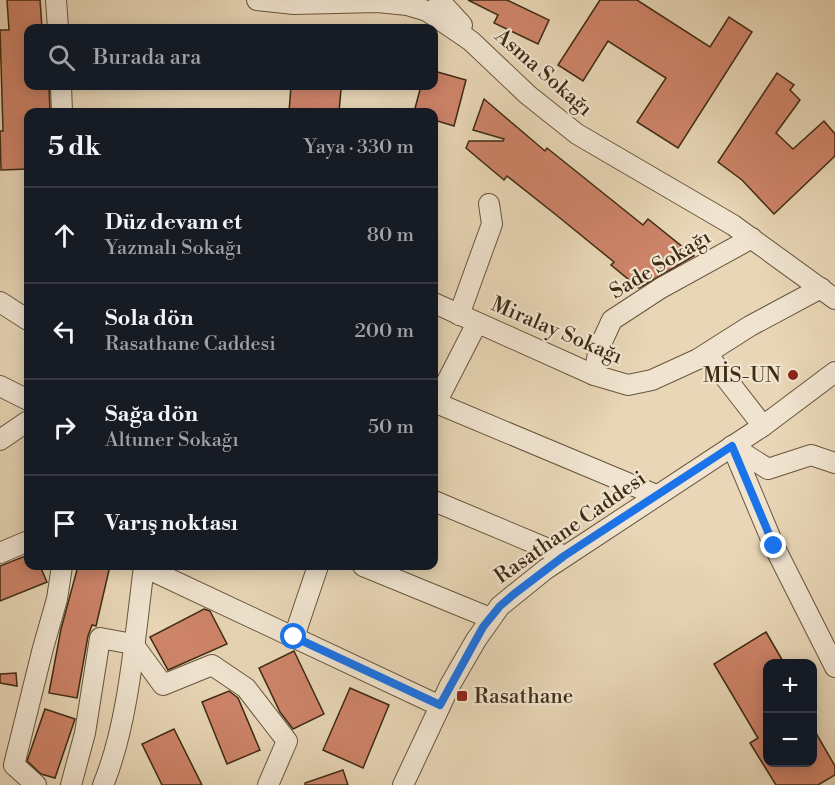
<!DOCTYPE html>
<html lang="tr">
<meta charset="utf-8">
<style>
:root{--surface:#171b24;--page:#242831;--text:#f1f3f6;--muted:#9ea1a6;--line:#363941}
body{margin:0;font-family:"Libre Bodoni",serif;background:var(--page);color:var(--text)}
.controls{position:absolute;right:18px;bottom:18px;display:grid;overflow:hidden;border-radius:12px;box-shadow:0 3px 15px #0003}
.controls button{width:54px;height:54px;display:grid;place-items:center;padding:0;border:0;border-bottom:2px solid var(--line);background:var(--surface);color:var(--text);font:30px sans-serif}
.stop{position:absolute;width:18px;height:18px;margin:-14px;border:4px solid #1a73e8;border-radius:50%;background:#fff}
.stop.end{background:#1a73e8;border-color:#fff;box-shadow:0 2px 6px #0008}
.list{margin:0;padding:0;list-style:none}
h2{display:flex;justify-content:space-between;align-items:center;height:78px;margin:0;padding:0 24px;font-size:26px}
h2 small{font-size:20px;font-weight:400;color:var(--muted)}
.list li{display:grid;grid-template-columns:39px 1fr auto;gap:18px;align-items:center;box-sizing:border-box;height:96px;padding:0 24px;border-top:2px solid var(--line)}
.list b{display:block;font-size:22px;white-space:nowrap}
.list p{margin:0;font-size:20px;white-space:nowrap;color:var(--muted)}
.list em{font-size:20px;font-style:normal;color:var(--muted)}
.icon{flex:none;width:33px;height:33px;fill:none;stroke:currentColor;stroke-width:2;stroke-linecap:round;stroke-linejoin:round}
.map{position:relative;flex:none;width:835px;height:785px;overflow:hidden}
.search{position:absolute;background:var(--surface);box-shadow:0 3px 15px #0003;left:24px;top:24px;width:414px;height:66px;display:flex;align-items:center;gap:15px;box-sizing:border-box;padding:0 21px;border-radius:12px;color:var(--muted);font-size:22px}
.panel{position:absolute;background:var(--surface);box-shadow:0 3px 15px #0003;left:24px;top:108px;width:414px;height:462px;border-radius:12px}
.map>svg:first-child{display:block}
.building{fill:#ce8469;stroke:#3e2b13;stroke-width:1.5}
.lines{fill:none;stroke-linecap:round;stroke-linejoin:round}
.minor-casing{stroke:#68563c;stroke-width:22}
.minor{stroke:#f0e4d0;stroke-width:20}
.route{stroke:#1a73e8;stroke-width:8}
.poi-dot{fill:#8f2418;stroke:#f0e4d0;stroke-width:2}
.labels{text-anchor:middle;stroke-width:4.5;stroke-linejoin:round;paint-order:stroke}
.street-label{font-size:21px;fill:#3e2b13;stroke:#f0e4d0}
.poi-label{font-size:21px;fill:#3e2b13;stroke:#f0e4d0;text-anchor:end}
</style>
<div class="map">
<svg width="835" height="785" viewBox="0 0 835 785">
<rect width="100%" height="100%" fill="#e8d6b6"/>
<filter id="stains"><feTurbulence type="fractalNoise" baseFrequency=".00333" numOctaves="4"/><feColorMatrix values="0 0 0 0 .2 0 0 0 0 .09 0 0 0 0 .02 0 0 0 .5 -.17"/></filter>
<radialGradient id="worn" r=".72"><stop offset=".6" stop-color="#630" stop-opacity="0"/><stop offset="1" stop-color="#630" stop-opacity=".3"/></radialGradient>
<g class="building">
<path d="M7 0H40L42 28H28V86H49L50 112H28V169L1 170 0 131H3L0 30H9Z"/>
<path d="M468 0H507L549 20 538 44 494 23 498 15Z"/>
<path d="M600 0H637L710 47 729 17 752 32 678 148 637 122 666 78 608 41 583 81 558 65Z"/>
<path d="M434 71 466 80 454 126 434 120V112H414L421 86H434Z"/>
<path d="M777 73 794 85 790 90 800 100 776 133 793 149 824 121 835 134V156L774 214 742 180 718 162Z"/>
<path d="M291 86 341 89 339 112H289Z"/>
<path d="M484 99 545 151 547 148 643 225 648 219 694 256 639 288 611 265 614 262 555 214 507 176 504 180 466 148 469 141H503L504 139 473 130Z"/>
<path d="M28 555V566H40L47 582 0 601V566Z"/>
<path d="M78 566H110L96 626 92 625 88 636 77 698 49 693 61 629Z"/>
<path d="M204 609 210 611 227 644 168 670 150 637Z"/>
<path d="M766 632 784 663H768V762H813V728L835 766V775L818 785H776L750 743 758 738 714 664Z"/>
<path d="M294 651 324 714 293 729 280 712 259 668Z"/>
<path d="M16 673 17 686 0 683V674Z"/>
<path d="M350 688 389 705 363 768 323 750Z"/>
<path d="M229 691 238 698 260 750 227 764 202 702Z"/>
<path d="M45 709 75 719 55 778 41 774 27 761Z"/>
<path d="M174 729 202 785H162L142 744Z"/>
<path d="M343 770 348 785H305V783Z"/>
</g>
<g class="lines">
<g class="minor-casing">
<g id="minor">
<path d="M56 0 58 28"/>
<path d="M257 0 294 4 378 2 407 5 427 11 471 41 528 95 577 134 733 225 835 299"/>
<path d="M439 0 462 25"/>
<path d="M61 86 62 112"/>
<path d="M0 302 28 320"/>
<path d="M434 303 594 375 628 385 652 380 698 359 750 326 821 288"/>
<path d="M459 315 492 224 489 204"/>
<path d="M707 354 763 426"/>
<path d="M594 375 599 348 612 320 661 288 752 238"/>
<path d="M0 386 28 400"/>
<path d="M434 402 656 495"/>
<path d="M436 403 477 323"/>
<path d="M0 440 28 421"/>
<path d="M732 446 774 546 835 667"/>
<path d="M732 446 768 469 811 455 835 463"/>
<path d="M434 501 565 556"/>
<path d="M0 553 28 541"/>
<path d="M363 566 490 618"/>
<path d="M294 637 318 566"/>
<path d="M36 785 14 765 43 648 57 599 62 566"/>
<path d="M71 785 85 733 100 638 133 644 163 685 212 665 246 688 287 741 268 785"/>
<path d="M103 785C129 723 135 634 144 567L440 706"/>
<path d="M403 785 450 685 476 640 500 606 546 569 763 426 835 372"/>
</g>
</g>
<use href="#minor" class="minor"/>
</g>
<g class="lines">
<path class="route" d="M294 637 440 705 483 627 500 606 514 594 564 556 732 446 774 546"/>
</g>
<g class="poi-dot">
<circle cx="793" cy="375" r="6"/>
<rect x="456" y="690" width="12" height="12" rx="3"/>
</g>
<g class="labels">
<g class="street-label">
<text transform="translate(544 72) rotate(41)" y="7">Asma Sokağı</text>
<text transform="translate(660 264) rotate(-31)" y="7">Sade Sokağı</text>
<text transform="translate(557 330) rotate(23)" y="7">Miralay Sokağı</text>
<text transform="translate(570 527) rotate(-35)" y="7">Rasathane Caddesi</text>
</g>
<g class="poi-label">
<text x="781" y="382">MİS-UN</text>
<text x="474" y="703" text-anchor="start">Rasathane</text>
</g>
</g>
<rect width="100%" height="100%" filter="url(#stains)"/>
<rect width="100%" height="100%" fill="url(#worn)"/>
</svg>
<div class="controls">
<button>+</button>
<button>−</button>
</div>
<div class="stop" style="left:294px;top:637px"></div>
<div class="stop end" style="left:774px;top:546px"></div>
<div class="search"><svg class="icon" aria-label="search" viewBox="0 0 24 24"><circle cx="10" cy="10" r="6"/><path d="M15 15l6 6"/></svg>Burada ara</div>
<section class="panel">
<h2>5 dk<small>Yaya · 330 m</small></h2>
<ul class="list">
<li><svg class="icon" aria-label="ahead" viewBox="0 0 24 24"><path d="M12 20V5M6 11l6-6 6 6"/></svg><div><b>Düz devam et</b><p>Yazmalı Sokağı</p></div><em>80 m</em></li>
<li><svg class="icon" aria-label="left" viewBox="0 0 24 24"><path d="M17 20v-9H6M10 6l-5 5 5 5"/></svg><div><b>Sola dön</b><p>Rasathane Caddesi</p></div><em>200 m</em></li>
<li><svg class="icon" aria-label="right" viewBox="0 0 24 24"><path d="M7 20v-9h11M14 6l5 5-5 5"/></svg><div><b>Sağa dön</b><p>Altuner Sokağı</p></div><em>50 m</em></li>
<li><svg class="icon" aria-label="arrive" viewBox="0 0 24 24"><path d="M6 21V4h12l-3 4 3 4H6"/></svg><div><b>Varış noktası</b></div></li>
</ul>
</section>
</div>
